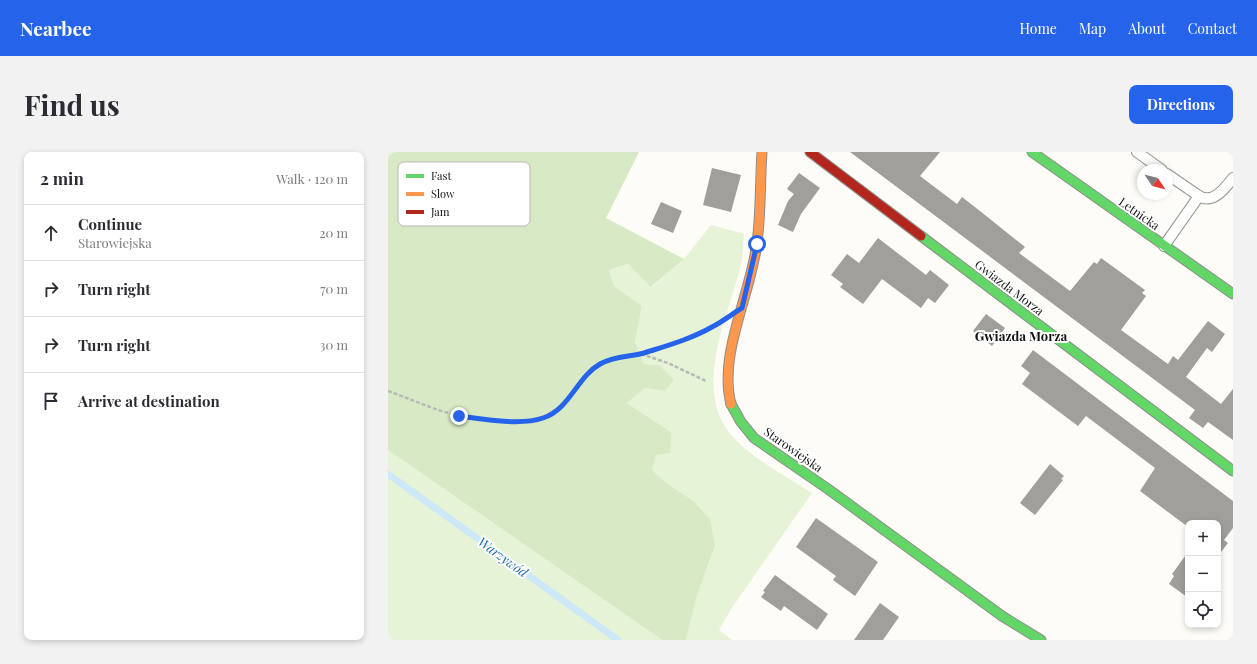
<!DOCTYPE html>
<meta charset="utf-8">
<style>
:root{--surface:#fff;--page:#f2f2f3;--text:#2b2b33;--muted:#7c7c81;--line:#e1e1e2;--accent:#2563eb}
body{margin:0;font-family:"Playfair Display",serif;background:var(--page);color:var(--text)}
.controls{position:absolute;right:12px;bottom:12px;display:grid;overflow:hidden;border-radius:8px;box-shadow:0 2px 6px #0003}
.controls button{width:36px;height:36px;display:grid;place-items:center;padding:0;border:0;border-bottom:1px solid var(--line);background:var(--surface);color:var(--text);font:20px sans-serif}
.compass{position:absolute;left:749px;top:12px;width:36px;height:36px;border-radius:50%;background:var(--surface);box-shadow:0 2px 6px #0003;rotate:125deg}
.stop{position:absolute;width:12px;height:12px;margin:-9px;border:3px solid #2563eb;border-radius:50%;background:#fff}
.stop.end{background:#2563eb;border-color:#fff;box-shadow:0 1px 4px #0008}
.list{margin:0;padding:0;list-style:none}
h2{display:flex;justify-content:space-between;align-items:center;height:52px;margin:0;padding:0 16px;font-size:17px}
h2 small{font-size:13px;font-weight:400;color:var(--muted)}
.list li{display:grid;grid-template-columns:26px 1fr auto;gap:12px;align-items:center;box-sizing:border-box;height:56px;padding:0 16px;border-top:1px solid var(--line)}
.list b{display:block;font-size:15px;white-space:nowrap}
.list p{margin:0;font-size:13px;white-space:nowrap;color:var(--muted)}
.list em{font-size:13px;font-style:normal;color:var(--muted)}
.icon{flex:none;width:22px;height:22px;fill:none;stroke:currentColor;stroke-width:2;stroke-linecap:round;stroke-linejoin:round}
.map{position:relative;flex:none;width:845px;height:488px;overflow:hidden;border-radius:8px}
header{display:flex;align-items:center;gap:24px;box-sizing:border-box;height:56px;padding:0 20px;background:var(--accent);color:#fff}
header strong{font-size:19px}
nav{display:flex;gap:22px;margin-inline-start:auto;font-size:14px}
.intro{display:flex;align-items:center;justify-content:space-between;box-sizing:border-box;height:96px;padding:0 24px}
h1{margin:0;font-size:28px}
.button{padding:10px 18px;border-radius:8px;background:var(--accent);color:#fff;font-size:14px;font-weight:700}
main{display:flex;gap:24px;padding:0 24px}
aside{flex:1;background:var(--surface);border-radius:8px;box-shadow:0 2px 6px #0003}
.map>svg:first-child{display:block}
.green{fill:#e7f3d7}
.forest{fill:#d8eac5}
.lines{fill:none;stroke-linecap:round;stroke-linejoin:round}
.stream{stroke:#cde8f7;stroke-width:7}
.building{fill:#a19f9c}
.lane-casing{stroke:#979795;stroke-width:12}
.fast-casing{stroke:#8e8d8b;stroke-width:11}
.slow-casing{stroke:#8e8d8b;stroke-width:11}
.jam-casing{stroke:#8e8d8b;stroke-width:11}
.path{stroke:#b9b9b8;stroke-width:2.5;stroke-dasharray:4 2;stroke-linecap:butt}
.lane{stroke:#fffffe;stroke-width:10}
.fast{stroke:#63d668;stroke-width:9}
.slow{stroke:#ff974d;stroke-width:9}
.jam{stroke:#b3261e;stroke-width:9}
.route{stroke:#2563eb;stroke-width:5}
.labels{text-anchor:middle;stroke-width:4;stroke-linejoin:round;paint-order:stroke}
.street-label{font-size:12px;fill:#111;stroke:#fff}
.neighbourhood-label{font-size:13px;font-weight:bold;fill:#111;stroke:#fff}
.water-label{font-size:13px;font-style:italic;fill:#1768a6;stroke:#fff}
.key{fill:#fff;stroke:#b8b8b8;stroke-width:1}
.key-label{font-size:11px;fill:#111}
</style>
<header>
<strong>Nearbee</strong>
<nav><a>Home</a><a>Map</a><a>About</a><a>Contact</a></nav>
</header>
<div class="intro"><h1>Find us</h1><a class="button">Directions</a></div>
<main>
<aside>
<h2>2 min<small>Walk · 120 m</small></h2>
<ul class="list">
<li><svg class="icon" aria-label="ahead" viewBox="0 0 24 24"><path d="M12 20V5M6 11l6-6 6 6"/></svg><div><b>Continue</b><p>Starowiejska</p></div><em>20 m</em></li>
<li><svg class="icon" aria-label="right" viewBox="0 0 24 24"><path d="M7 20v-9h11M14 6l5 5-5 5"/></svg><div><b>Turn right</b></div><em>70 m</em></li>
<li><svg class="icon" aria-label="right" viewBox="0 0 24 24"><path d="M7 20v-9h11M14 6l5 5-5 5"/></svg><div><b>Turn right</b></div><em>30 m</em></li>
<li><svg class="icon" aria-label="arrive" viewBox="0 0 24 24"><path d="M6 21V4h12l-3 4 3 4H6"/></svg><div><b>Arrive at destination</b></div></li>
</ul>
</aside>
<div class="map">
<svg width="845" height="488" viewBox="0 0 845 488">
<rect width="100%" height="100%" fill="#fdfcf7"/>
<g class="green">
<path d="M323 73 356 82C355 92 355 103 353 112 341 165 301 240 347 287 368 309 398 324 424 341L343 457 331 478 344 488H298L309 443 304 348 277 330 264 318 268 303 283 280 239 251 257 236 277 239 271 213 256 212 247 190 254 154 226 134 221 118 240 112 264 135 296 107Z"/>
<path d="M0 298 274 488H0Z"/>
</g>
<path class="forest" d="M0 0H251L218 66 296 107 263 135 240 112 221 118 226 134 254 154 247 190 256 212 271 213 286 228 277 239 257 236 239 251 283 280 282 301 268 303 264 318 277 330 304 348 322 367 327 393 309 443 298 488H274L0 298Z"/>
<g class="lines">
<path class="stream" d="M0 322 230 488"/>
</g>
<g class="building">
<path d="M462 0H552L532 24 569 52 574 45 592 59 637 95 631 101 682 139 706 110 709 112 713 106 757 138 754 141 758 144 733 178 780 212 785 204 790 208 820 169 837 182 824 200 819 196 798 225 833 252 845 237V288L820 270 815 276 801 266 807 258Z"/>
<path d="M324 16 353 23 343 60 315 53Z"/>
<path d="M411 21 432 36 413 62 405 80 390 73 400 49 406 42 399 37Z"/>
<path d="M273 50 294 59 285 81 263 72Z"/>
<path d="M490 86 538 123 542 118 561 133 547 151 540 146 533 156 494 127 475 152 452 135 455 132 443 123 459 102 471 111Z"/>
<path d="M598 162 617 176 604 194 585 179Z"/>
<path d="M645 198 845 349V376L836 388 840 391 830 404V371H800V375L752 339 767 316 698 264 690 274 634 232 642 221 633 214Z"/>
<path d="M662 312 676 324 673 327 675 328 647 363 632 351Z"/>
<path d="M428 366 490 410 467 444 445 428 448 424 408 395Z"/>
<path d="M800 400V444L799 445 781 432 786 424 784 422Z"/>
<path d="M387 423 440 462 429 478 396 454 393 459 373 445 377 440 375 439Z"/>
<path d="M492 451 511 465 495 488H466Z"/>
</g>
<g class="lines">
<g class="lane-casing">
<g id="lane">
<path d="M749 0 774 18"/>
<path d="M811 44C825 53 838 35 845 26"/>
<path d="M776 94 811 44 779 22"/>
</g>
</g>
<g class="fast-casing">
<g id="fast">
<path d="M644 0 845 142"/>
<path d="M533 84 845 319"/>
<path d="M343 252 353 270 366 286 440 337 614 464 653 488"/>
</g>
</g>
<g class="slow-casing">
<path id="slow" d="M343 252C330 202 363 142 369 91 373 61 372 30 374 0"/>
</g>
<g class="jam-casing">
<path id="jam" d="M422 0 533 84"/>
</g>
<g class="path">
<path d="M253 202 280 211 318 229"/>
<path d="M0 239C23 247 48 259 72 264 100 269 145 275 170 258 187 245 193 221 213 212 227 205 240 205 254 201 275 196 308 186 325 174"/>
</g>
<use href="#lane" class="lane"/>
<use href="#fast" class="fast"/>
<use href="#slow" class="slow"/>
<use href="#jam" class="jam"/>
</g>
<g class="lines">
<path class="route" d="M71 264C95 267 132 274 155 266 182 257 189 225 212 212 226 204 241 205 256 201 278 194 303 187 324 175 334 170 344 162 354 156L369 92"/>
</g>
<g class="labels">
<g class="street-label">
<text transform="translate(751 62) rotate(35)" y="4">Letnicka</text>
<text transform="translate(621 136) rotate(37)" y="4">Gwiazda Morza</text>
<text transform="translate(405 298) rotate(35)" y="4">Starowiejska</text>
</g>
<g class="neighbourhood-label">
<text x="633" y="189">Gwiazda Morza</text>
</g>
<g class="water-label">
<text transform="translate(115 405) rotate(36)" y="5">Warzywód</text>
</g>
</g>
<rect x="10" y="10" width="132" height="64" rx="6" class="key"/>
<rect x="18" y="22" width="18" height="4" fill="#63d668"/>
<rect x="18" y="40" width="18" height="4" fill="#ff974d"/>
<rect x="18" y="58" width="18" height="4" fill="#b3261e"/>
<g class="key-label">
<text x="43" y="28">Fast</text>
<text x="43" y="46">Slow</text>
<text x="43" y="64">Jam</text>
</g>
</svg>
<div class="controls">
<button>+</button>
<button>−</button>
<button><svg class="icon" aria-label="locate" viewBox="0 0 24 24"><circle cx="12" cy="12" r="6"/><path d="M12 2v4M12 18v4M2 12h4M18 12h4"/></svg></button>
</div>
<svg class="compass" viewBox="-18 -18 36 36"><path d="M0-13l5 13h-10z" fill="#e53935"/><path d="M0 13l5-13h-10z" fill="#7c7c81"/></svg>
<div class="stop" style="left:369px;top:92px"></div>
<div class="stop end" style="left:71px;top:264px"></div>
</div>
</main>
